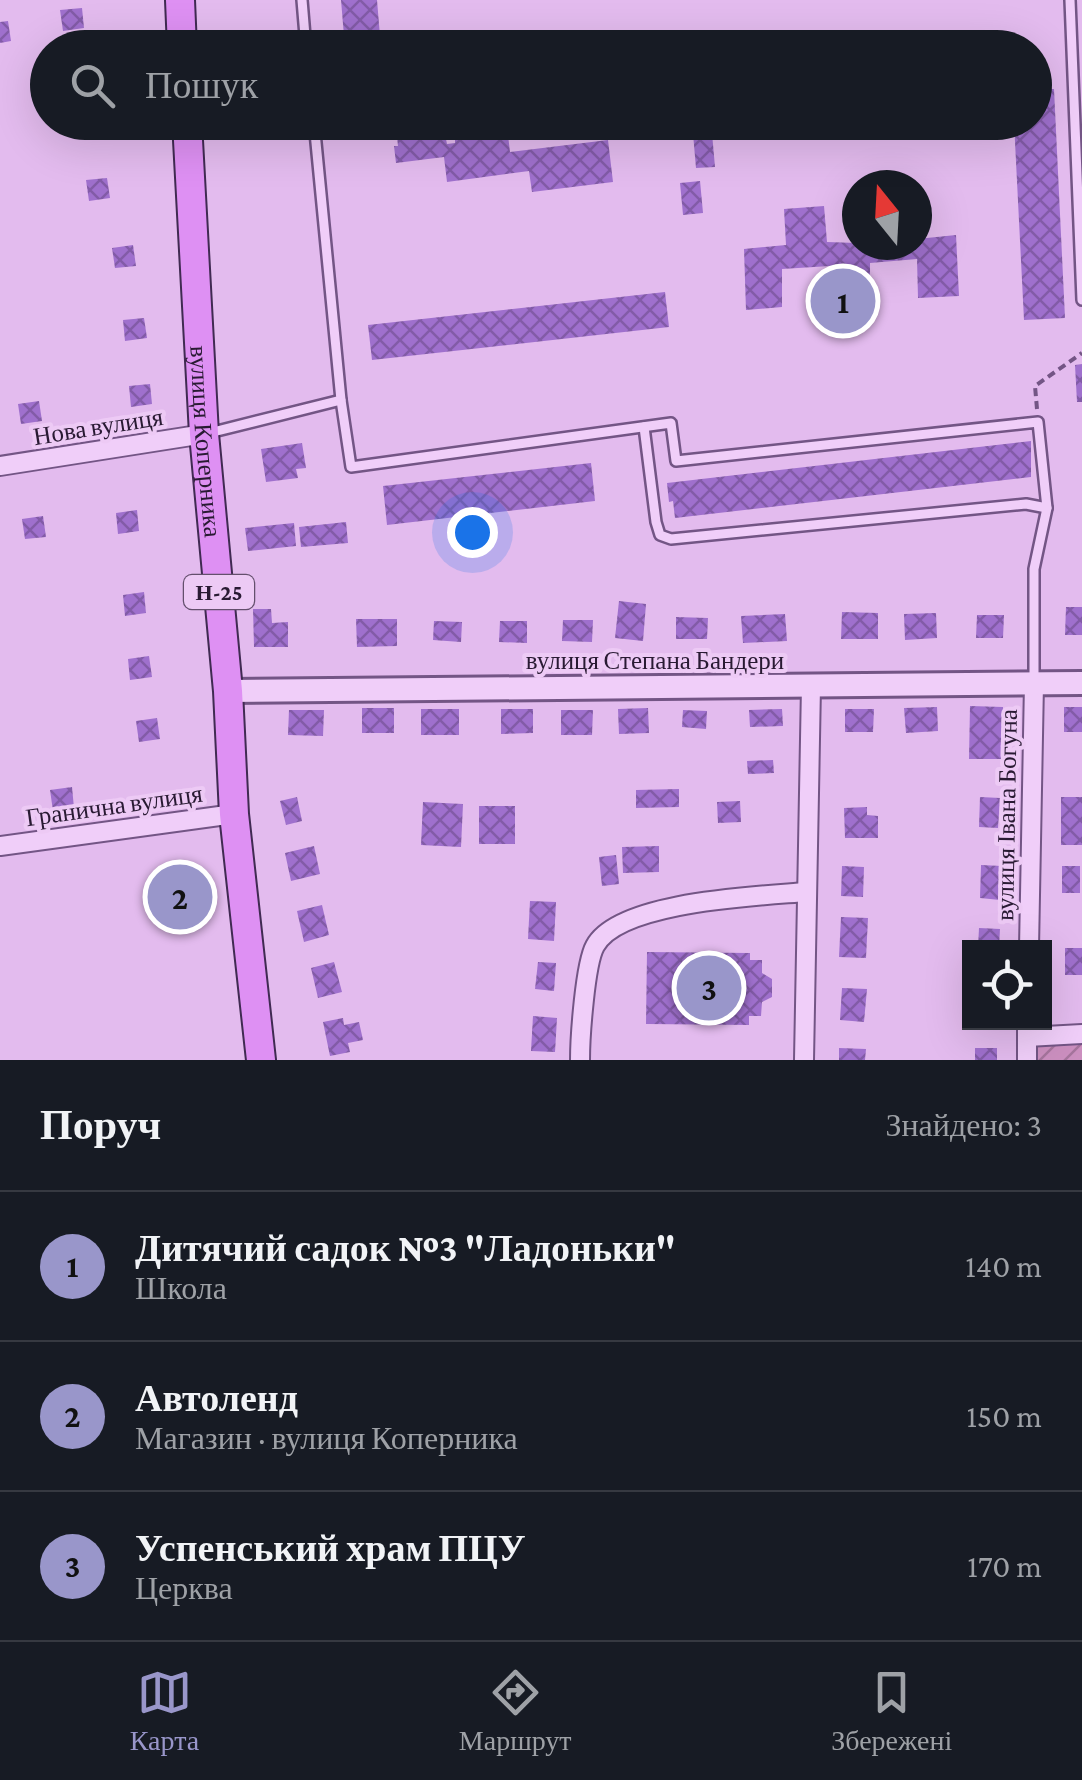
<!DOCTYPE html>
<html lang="uk">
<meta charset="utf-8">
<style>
:root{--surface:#171b24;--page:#20242c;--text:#f1f3f6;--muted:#9ea1a6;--line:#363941;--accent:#9996ca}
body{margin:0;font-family:"Crimson Pro",serif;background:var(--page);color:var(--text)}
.controls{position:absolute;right:30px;bottom:30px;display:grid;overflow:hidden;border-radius:0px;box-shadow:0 10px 40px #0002}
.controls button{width:90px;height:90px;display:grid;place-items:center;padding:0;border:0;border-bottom:2px solid var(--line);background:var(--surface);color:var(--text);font:50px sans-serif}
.compass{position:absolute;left:842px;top:170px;width:90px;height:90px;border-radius:50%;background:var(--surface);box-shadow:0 10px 40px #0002;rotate:342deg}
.you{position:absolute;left:472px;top:532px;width:35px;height:35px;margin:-25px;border:8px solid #fff;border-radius:50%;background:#1a73e8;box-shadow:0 0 0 15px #1a73e833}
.badge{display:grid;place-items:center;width:65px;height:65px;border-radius:50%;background:var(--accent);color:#111;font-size:32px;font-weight:700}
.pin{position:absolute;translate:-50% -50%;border:5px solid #fff;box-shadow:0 2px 10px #0006}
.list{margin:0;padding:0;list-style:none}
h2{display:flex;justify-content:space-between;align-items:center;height:130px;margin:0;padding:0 40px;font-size:42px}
h2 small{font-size:32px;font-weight:400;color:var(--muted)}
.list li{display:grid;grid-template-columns:65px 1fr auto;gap:30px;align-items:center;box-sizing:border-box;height:150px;padding:0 40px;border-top:2px solid var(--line)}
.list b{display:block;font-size:38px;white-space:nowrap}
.list p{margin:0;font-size:32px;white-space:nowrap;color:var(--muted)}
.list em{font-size:32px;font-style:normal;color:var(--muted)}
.icon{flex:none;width:55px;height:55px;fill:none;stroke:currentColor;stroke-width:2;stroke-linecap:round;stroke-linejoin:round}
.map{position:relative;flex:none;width:1082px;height:1060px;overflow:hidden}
.search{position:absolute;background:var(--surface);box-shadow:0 10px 40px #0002;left:30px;right:30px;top:30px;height:110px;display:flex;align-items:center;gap:25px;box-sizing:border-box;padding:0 35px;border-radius:55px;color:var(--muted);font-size:38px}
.sheet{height:580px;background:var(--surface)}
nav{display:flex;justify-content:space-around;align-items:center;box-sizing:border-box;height:140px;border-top:2px solid var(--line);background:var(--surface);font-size:28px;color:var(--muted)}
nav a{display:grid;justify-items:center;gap:5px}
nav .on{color:var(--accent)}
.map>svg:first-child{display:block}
.garden{fill:url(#garden-furrows)}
.building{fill:url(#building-cross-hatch)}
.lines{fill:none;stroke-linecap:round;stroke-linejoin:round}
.service-casing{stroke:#735585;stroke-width:14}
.minor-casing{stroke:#735585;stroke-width:22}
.tertiary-casing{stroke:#735585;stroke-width:28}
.primary-casing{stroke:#402a52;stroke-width:32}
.path{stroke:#735585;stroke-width:4;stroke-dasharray:8 5;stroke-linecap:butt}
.service{stroke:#f0cef9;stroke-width:9}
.minor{stroke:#f0cef9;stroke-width:18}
.tertiary{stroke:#f0cef9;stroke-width:22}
.primary{stroke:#de90f3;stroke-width:28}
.labels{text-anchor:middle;stroke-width:8;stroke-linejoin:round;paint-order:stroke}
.shield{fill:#edcaf5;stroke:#644f6d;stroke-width:2.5}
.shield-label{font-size:22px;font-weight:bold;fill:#291a33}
.street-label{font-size:25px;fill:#291a33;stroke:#edcaf5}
</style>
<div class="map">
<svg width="1082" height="1060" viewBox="0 0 1082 1060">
<defs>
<pattern id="garden-furrows" width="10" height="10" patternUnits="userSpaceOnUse" patternTransform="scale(2.5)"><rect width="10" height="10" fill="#cb8fbf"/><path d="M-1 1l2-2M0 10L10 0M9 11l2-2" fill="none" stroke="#a5749c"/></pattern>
<pattern id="building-cross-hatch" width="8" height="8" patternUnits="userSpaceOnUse" patternTransform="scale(2.5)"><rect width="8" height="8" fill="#9f70cd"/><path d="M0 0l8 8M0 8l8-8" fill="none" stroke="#825ba7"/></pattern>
</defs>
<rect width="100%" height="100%" fill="#e3bbee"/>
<path class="garden" d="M1082 1042V1060H1037V1044Z"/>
<g class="building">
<path d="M341 0H377L381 48H345Z"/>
<path d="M82 8 84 28 63 31 60 10Z"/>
<path d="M8 21 11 41 0 43V22Z"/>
<path d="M1054 89 1065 318 1024 320 1014 122H1034V90Z"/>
<path d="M403 122H438L440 139H446L447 144 455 143V138L468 137V140L508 135 510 152 608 140 613 182 532 192 529 171 447 182 444 157 396 163 394 146H398L397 137 402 136 400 124Z"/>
<path d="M692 122H711L715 167 696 168Z"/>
<path d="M107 178 110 198 89 201 86 180Z"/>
<path d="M700 181 703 213 683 215 680 183Z"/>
<path d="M824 206 827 242 917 245V239L956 235 959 296 918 298 917 259 870 263V300L832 303 830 266 782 269V307L746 310 744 249 786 245 784 209Z"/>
<path d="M133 245 136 266 115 268 112 248Z"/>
<path d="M665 292 669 327 372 360 368 325Z"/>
<path d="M144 318 147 338 125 341 123 320Z"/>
<path d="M1082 364V402H1077L1075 365Z"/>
<path d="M150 384 152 404 131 407 129 386Z"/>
<path d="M39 401 42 421 21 424 18 404Z"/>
<path d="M1031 441V477L675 518 673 501 669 502 667 483Z"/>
<path d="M302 443 306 468 296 469 298 478 266 482 261 449Z"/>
<path d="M591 463 595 501 387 525 383 486Z"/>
<path d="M137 510 139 531 118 534 116 513Z"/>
<path d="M43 516 46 537 25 539 22 519Z"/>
<path d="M346 522 348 543 301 547 299 527Z"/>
<path d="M294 523 296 546 248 551 245 528Z"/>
<path d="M144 592 146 613 125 616 123 595Z"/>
<path d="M619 601 646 604 643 641 615 638Z"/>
<path d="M1066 607H1082V635H1065Z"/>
<path d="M253 609H271L272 623 288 622V647H254Z"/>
<path d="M842 612 878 613V639H841Z"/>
<path d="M936 613 937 638 905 640 904 614Z"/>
<path d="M785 614 787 641 743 643 741 616Z"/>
<path d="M977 615H1004L1003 638H976Z"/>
<path d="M676 617 708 618 707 639H676Z"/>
<path d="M356 619H397V646L357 647Z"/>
<path d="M563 620H593L592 642 562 641Z"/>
<path d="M434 621 462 622 461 642 433 640Z"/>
<path d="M500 621H527V643L499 642Z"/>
<path d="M149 656 152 677 130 680 128 659Z"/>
<path d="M970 706 1003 707 1002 759H969Z"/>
<path d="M937 707 938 731 906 733 904 708Z"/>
<rect x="1064" y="707" width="18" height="25"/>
<rect x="362" y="708" width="32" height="25"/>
<path d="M648 708 649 733 619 734 618 709Z"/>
<rect x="421" y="709" width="38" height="26"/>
<path d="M501 709H533V733L501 734Z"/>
<path d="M782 709 783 726 750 727 749 710Z"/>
<path d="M845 709H874L873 732H845Z"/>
<path d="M289 710H324L323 736 288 735Z"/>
<path d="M561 710H593L592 735H561Z"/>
<path d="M683 710 707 711 706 729 682 727Z"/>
<path d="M157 718 160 739 139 742 136 721Z"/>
<path d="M773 760 774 773 748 774 747 761Z"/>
<path d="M72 787 74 808 53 811 50 790Z"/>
<path d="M679 789V807L636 808V790Z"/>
<path d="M297 797 302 821 286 825 280 801Z"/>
<path d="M980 797 1000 798 998 828 979 827Z"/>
<rect x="1061" y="797" width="21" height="48"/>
<path d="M740 801 741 822 718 823 717 802Z"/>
<path d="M423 802 463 804 461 847 421 845Z"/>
<rect x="479" y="806" width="36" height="38"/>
<path d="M867 807V815L878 816V838H845L844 808Z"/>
<path d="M314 846 320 874 291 881 285 853Z"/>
<path d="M659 846V872L623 873 622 847Z"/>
<path d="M616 855 619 884 602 886 599 857Z"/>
<path d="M981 865 1002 866 1000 900 980 898Z"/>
<path d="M842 866 864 867 863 897 841 896Z"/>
<rect x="1062" y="866" width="18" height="27"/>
<path d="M530 901 556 902 554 941 528 939Z"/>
<path d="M322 905 329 935 304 942 297 911Z"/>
<path d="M841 917 868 918 866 958 839 957Z"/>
<path d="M979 928 1000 929 999 948H978Z"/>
<rect x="1065" y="948" width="17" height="27"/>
<path d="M647 952 750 953V960H762V973L772 979V997L762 1002 761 1016H749V1025L646 1024Z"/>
<path d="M334 962 342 992 318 998 311 968Z"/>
<path d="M538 962 556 963 554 991 535 989Z"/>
<path d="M842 988 867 989 864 1022 840 1020Z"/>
<path d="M533 1016 557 1018 555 1052 531 1051Z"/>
<path d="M343 1018 344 1025 359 1022 363 1040 348 1043 350 1052 330 1056 323 1022Z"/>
<path d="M839 1048 866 1049 865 1060H839Z"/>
<rect x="975" y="1048" width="22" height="12"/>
</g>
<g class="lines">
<g class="service-casing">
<g id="service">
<path d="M302 0 306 48"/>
<path d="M1070 0 1082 300"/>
<path d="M314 122 341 400"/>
<path d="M644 427 656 522 660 535 671 539 1026 504 1047 508"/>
<path d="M209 433 341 400 351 467 671 423 676 461 1038 422 1047 508 1034 569V680"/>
</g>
</g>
<g class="minor-casing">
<g id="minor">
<path d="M0 466 204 434"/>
<path d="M0 846 234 814"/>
<path d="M1029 948 1034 683"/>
<path d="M1027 1037 1082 1034"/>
<path d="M580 1060C580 1038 585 964 595 946 619 901 760 896 806 892"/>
<path d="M804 1060 811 686"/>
<path d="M1027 1060V1022"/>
</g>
</g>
<g class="tertiary-casing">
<path id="tertiary" d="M228 691 1082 683"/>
</g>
<g class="primary-casing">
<g id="primary">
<path d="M180 0 182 48"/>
<path id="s1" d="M187 122 204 434 228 691 234 814 261 1060"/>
</g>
</g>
<path class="path" d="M1037 409 1035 386 1082 353"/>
<use href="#service" class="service"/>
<use href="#minor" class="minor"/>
<use href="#tertiary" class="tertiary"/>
<use href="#primary" class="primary"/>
</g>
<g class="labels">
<rect class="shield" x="184" y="575" width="70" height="34" rx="8"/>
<g class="shield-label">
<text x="219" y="600">Н-25</text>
</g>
<g class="street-label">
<text transform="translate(98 426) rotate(-9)" y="9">Нова вулиця</text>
<text dy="9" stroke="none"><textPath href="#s1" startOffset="320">вулиця Коперника</textPath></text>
<text x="655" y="669">вулиця Степана Бандери</text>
<text transform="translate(114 805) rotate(-8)" y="9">Гранична вулиця</text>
<text transform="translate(1006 815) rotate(-89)" y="9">вулиця Івана Богуна</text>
</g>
</g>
</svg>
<div class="controls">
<button><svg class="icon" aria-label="locate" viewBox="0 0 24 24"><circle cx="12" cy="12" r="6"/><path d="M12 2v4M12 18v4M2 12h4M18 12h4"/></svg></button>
</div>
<svg class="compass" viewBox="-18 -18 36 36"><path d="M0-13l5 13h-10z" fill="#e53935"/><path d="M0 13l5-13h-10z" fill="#9ea1a6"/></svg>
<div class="you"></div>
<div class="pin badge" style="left:843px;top:301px">1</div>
<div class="pin badge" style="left:180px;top:897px">2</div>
<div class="pin badge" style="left:709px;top:988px">3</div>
<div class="search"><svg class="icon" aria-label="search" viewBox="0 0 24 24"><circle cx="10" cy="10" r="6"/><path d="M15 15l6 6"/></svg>Пошук</div>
</div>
<section class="sheet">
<h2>Поруч<small>Знайдено: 3</small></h2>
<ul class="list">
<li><span class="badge">1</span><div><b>Дитячий садок №3 &quot;Ладоньки&quot;</b><p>Школа</p></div><em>140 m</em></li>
<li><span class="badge">2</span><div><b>Автоленд</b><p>Магазин · вулиця Коперника</p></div><em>150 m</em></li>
<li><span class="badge">3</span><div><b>Успенський храм ПЦУ</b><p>Церква</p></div><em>170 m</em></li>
</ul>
</section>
<nav>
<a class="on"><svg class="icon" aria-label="map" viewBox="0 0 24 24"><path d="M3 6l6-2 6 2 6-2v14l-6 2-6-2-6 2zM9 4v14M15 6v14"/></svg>Карта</a>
<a><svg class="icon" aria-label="directions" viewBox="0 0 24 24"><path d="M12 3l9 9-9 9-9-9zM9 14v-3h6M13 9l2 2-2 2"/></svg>Маршрут</a>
<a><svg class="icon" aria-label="saved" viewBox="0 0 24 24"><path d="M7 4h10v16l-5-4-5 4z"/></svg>Збережені</a>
</nav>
